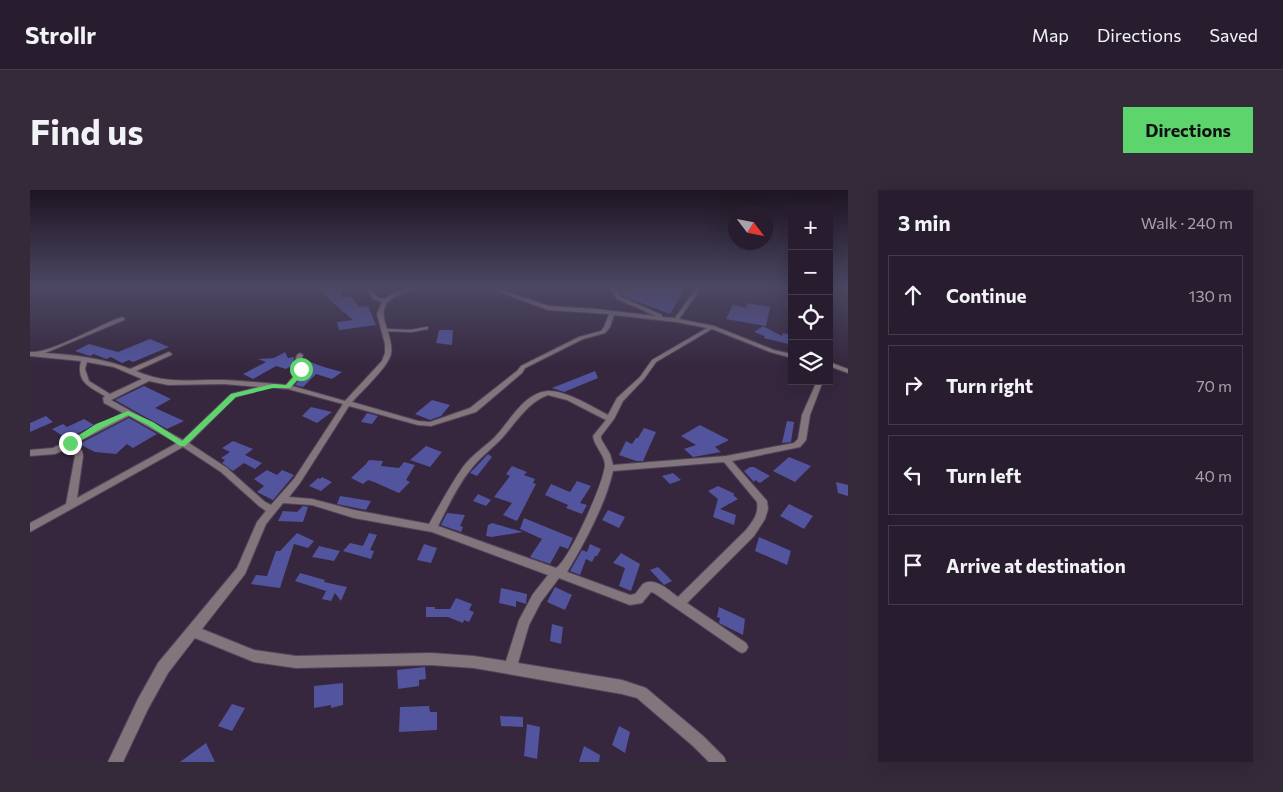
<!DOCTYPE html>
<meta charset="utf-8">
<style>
:root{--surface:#281d2e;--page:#342a3a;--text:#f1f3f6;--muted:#a5a2aa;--line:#443b4a;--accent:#5dd56c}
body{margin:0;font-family:Commissioner,sans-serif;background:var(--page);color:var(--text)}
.controls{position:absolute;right:15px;top:15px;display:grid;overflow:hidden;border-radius:0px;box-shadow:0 5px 20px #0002}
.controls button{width:45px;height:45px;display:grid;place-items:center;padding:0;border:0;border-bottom:1px solid var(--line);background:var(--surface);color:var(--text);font:25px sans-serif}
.compass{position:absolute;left:698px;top:15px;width:45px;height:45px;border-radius:50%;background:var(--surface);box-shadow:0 5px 20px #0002;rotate:122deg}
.stop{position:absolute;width:15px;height:15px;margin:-11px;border:4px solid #5dd56c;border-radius:50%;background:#fff}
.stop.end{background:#5dd56c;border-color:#fff;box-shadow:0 1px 5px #0008}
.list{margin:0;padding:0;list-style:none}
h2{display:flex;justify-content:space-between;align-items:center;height:65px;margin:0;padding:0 20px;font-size:21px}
h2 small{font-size:16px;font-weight:400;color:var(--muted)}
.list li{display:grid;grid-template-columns:32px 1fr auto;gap:15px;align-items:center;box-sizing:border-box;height:80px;margin:0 10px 10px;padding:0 10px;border:1px solid var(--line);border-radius:0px}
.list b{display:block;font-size:19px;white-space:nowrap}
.list em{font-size:16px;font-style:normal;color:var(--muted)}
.icon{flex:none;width:28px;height:28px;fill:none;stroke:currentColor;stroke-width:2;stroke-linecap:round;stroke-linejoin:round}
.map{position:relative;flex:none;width:818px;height:572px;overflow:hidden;border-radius:0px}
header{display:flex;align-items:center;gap:30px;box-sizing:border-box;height:70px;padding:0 25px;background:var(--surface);border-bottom:1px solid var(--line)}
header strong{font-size:24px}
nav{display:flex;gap:28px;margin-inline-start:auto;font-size:18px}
.intro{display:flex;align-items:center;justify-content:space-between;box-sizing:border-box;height:120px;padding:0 30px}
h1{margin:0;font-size:35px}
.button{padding:12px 22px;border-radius:0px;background:var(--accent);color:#111;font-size:18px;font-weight:700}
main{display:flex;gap:30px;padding:0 30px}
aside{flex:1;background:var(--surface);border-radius:0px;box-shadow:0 5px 20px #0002}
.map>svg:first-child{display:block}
.building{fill:#52549d}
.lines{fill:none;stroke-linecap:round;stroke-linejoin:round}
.service-casing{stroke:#53455b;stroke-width:4}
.minor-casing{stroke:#53455b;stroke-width:2}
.service{stroke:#83757c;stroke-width:2.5}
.minor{fill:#83757c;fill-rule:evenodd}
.route{fill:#5dd56c}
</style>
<header>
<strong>Strollr</strong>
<nav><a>Map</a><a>Directions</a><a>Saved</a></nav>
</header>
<div class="intro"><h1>Find us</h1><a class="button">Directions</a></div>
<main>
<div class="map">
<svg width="818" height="572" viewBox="0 0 818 572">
<rect width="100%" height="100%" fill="#36273e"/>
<g class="building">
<path d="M289 97H311L312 108 321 106 329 117 338 116 346 135 309 140 307 132 323 130 302 112Z"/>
<path d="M600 97H649L655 98 640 124 592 106 588 100 599 102Z"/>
<path d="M717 113 740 117 736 136 696 129 703 115 716 118Z"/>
<path d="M733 136 752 146 753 143 762 145V155L734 148 735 146 724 142Z"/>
<path d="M409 140H423L422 155 406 153Z"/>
<path d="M120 149 139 157 103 172 99 170 92 173 81 167 76 169 64 164 60 166 45 161 59 154 88 162Z"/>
<path d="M255 162 258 168 264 167 263 175 256 179 246 176 223 189 213 184 236 172 228 169 244 168Z"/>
<path d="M280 172 294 177 312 182 302 189 286 184 273 197 265 195 276 181V178Z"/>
<path d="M565 181 568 188 534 202 522 198Z"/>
<path d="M114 196 141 209 125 218 154 231 137 239 85 210Z"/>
<path d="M402 210 420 215 411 226 400 230 385 224Z"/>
<path d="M281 217 302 222 287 233 272 226Z"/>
<path d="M337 223 348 226 342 234 331 232Z"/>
<path d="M16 226 23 232 0 242V233Z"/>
<path d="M99 228 127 244 103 258 97 254 86 264 65 262 49 254Z"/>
<path d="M54 229 64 235 37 249 22 239 33 234 37 237Z"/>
<path d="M757 231 764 232 761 252 752 253Z"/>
<path d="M670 235 699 250 685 257 691 262 663 267 654 259 666 255 651 246Z"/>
<path d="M614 238 626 242 613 271H606L589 265 596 251 602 254 606 248H608Z"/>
<path d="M203 251 223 259 215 265 232 273 225 279 214 273 203 281 192 273 195 270 191 268 200 262 192 258Z"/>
<path d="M396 256 412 262 400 277 380 270Z"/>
<path d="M458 264 462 267 447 286 440 283Z"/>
<path d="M759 267 781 276 765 292 743 281Z"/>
<path d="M339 270 353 271 351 276 369 278 374 272 385 275 376 290 380 292 369 303 344 292 338 290 333 294 321 288 336 274Z"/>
<path d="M482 276 497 282 494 285 505 289 503 293 506 294 487 331 473 325 482 313 464 307 480 286 476 284Z"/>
<path d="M720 277H724L740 286 730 293 725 290 724 292 714 281Z"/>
<path d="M237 280 247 285 252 280 264 285 243 310 227 302 234 296 224 289Z"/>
<path d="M643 283 651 290 640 294 632 286Z"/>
<path d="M292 287 302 292 291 301 279 296 288 288 290 289Z"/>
<path d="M547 291 561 296 550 313 557 315 552 324 536 318 538 315 515 305 521 294 540 302Z"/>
<path d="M806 292 818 295V306L808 303Z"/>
<path d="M688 296 705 304 703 305 708 309 690 319 706 325 704 335 683 327 688 309 678 301Z"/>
<path d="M448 304 461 310 456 316 443 311Z"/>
<path d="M310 306 341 311 336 320 307 314Z"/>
<path d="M759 314 783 326 774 339 750 326Z"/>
<path d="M273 316 278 317 273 332 248 331 253 321 267 322Z"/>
<path d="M578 320 595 327 589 338 572 330Z"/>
<path d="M417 323 435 325 430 336 433 337 431 342 411 335Z"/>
<path d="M494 328 543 348 538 359 530 356 520 374 500 367 512 349 490 339Z"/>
<path d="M462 333 493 342 462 347 456 346 458 335Z"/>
<path d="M267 343 284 351 278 358 264 354 250 398 221 394 226 385 237 386 246 361H250Z"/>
<path d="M339 343 347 345 340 360 344 361 341 369 313 361 320 353 333 356Z"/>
<path d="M729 347 761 361 757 375 725 361Z"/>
<path d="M394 354 407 358 401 373 387 370Z"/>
<path d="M560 354 571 359 567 366H565L562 372 556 369 550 385 540 381 552 360 557 362Z"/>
<path d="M289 356 310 361 304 371 282 367Z"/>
<path d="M591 363 610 374 601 401 589 396 595 378 583 373Z"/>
<path d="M628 377 642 391 634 395 620 380Z"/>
<path d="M270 383 295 390 294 392 317 397 311 411 305 403 301 411 292 409 296 401 265 391Z"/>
<path d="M525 397 542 405 535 420 517 412Z"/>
<path d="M471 398 497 404 496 414 486 411V417L469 413Z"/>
<path d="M426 408 442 414 439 420 444 422 439 432 434 430 433 433 418 427H396V417H405V419H420Z"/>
<path d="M689 417 715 429 713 445 689 433 690 428 687 427Z"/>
<path d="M522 434 533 437 531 454 520 451Z"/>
<path d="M395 477 396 489 389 490V496L368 499 367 480Z"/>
<path d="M313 493V515L301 518V515L284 518V496Z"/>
<path d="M202 514 215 518 202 541 188 536Z"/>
<path d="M399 516 400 522H407V540L369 542 370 517Z"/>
<path d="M470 526 493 527V537L471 536Z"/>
<path d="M497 534 510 537 507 569 494 566Z"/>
<path d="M589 536 600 542 595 563 582 555Z"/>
<path d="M176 553 185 572H150Z"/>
<path d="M554 556 570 565 569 572H549Z"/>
</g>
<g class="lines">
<g class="service-casing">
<path id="service" d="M355 140 381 141 397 138"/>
</g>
<g class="minor-casing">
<g id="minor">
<path d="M336 97H341L347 107 354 109C365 102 377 97 390 97 383 101 375 102 368 105 338 119 365 142 361 164 358 177 332 201 322 212L388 231 400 232 440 218 487 181 491 176 549 147 571 141 574 137 579 124 518 120 456 97H463L519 116 566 119 626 126 587 109 579 97H584L591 107 632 125V127L645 128 667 97H672L649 129 684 136 744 160 762 164V168L740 162 682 139 626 172 614 189 593 211 584 229 571 246V249L580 264 583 275 696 266 764 253 768 249 772 225 787 191H793L780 225 776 250 770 257 702 271 737 311 738 319 735 329 724 346 657 413 716 453 718 457 716 461 712 463 708 461 624 403 621 402 612 413 600 415 529 388 511 412 499 435 488 473 592 490 616 498 673 546 694 567 696 572H679L663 556 607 508 592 504 444 478 401 475 266 478 224 472 165 448 138 483 118 519 93 572H78L108 509 128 473 207 378 227 332 236 321 229 316 191 282 153 257 0 342V333L36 314 45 266 44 262 40 257 25 264 0 266V260L23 258 93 223 74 213 73 208 75 206C59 197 46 192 51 171L0 166V162C20 164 69 135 92 127L95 129 94 130 15 163C44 165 74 168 100 179L139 162 142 164 141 165 106 181C138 195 160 189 194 190 215 191 236 193 256 195L269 180 264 174 267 165 270 163 273 165 270 174 275 180 262 196 315 211 352 171 355 163V154L347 124 352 112 343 109ZM584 125 646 132 677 138 622 170 610 187 587 208 578 225C563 217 535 200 518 201 493 203 479 233 464 248 453 258 441 266 433 277 420 295 410 315 399 334L324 320 282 309 259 307 270 293 319 216 388 235 401 236 446 222 492 183 495 178 553 149 575 143 580 137ZM57 172 84 177 112 189 80 204 59 191 55 179ZM119 191 138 195 194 194 229 197 201 204 153 250 81 210ZM236 197 258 199 313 214 264 289 241 315 235 312 197 278 159 253 205 207 235 199ZM518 205 537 210 576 230 563 246C564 256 574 264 575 274 575 291 539 370 526 378L408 336C418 317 427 296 441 279 450 267 463 258 473 247 487 231 498 212 518 205ZM99 226 147 253 47 308 53 266 52 261 46 253ZM694 272 727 312C729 324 723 331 716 340L648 407C640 401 624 386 613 394 610 397 608 401 605 404L600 405 537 382C554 354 576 313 583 281ZM253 313 282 315 324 328 402 342 518 385 503 404 489 430 476 471 444 466 401 463 266 466 224 460 172 439 215 384 236 334Z"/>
<path d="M799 172 818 179V183L799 176Z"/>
</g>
</g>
<use href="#service" class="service"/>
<use href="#minor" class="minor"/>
</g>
<linearGradient id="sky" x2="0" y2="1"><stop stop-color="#1e1522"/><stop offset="0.55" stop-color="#4c4763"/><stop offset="1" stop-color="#4c4763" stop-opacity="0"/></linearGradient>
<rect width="818" height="177" fill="url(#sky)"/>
<path class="route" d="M269 178H274V183L260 198H243L206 207 155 256H150L118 235 98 225 72 238 43 255 37 253 66 234 98 221 123 232 152 251 201 204 243 194 256 195 268 182Z"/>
</svg>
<div class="controls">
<button>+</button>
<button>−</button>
<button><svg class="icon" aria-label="locate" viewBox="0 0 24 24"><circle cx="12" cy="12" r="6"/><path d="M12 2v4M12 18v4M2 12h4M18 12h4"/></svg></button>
<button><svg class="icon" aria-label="layers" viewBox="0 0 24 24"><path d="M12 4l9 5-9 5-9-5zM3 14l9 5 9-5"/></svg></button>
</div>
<svg class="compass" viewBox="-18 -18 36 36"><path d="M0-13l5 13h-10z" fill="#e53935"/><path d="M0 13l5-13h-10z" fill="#a5a2aa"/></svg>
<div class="stop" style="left:271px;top:179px"></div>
<div class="stop end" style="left:40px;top:253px"></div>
</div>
<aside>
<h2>3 min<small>Walk · 240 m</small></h2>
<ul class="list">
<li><svg class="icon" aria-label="ahead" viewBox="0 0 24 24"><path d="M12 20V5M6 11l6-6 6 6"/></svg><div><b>Continue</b></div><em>130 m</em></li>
<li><svg class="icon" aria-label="right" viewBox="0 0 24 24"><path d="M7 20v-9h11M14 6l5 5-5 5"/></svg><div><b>Turn right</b></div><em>70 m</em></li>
<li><svg class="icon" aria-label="left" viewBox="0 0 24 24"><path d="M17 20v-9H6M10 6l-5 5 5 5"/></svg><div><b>Turn left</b></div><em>40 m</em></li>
<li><svg class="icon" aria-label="arrive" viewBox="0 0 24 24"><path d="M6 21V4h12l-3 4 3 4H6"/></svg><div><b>Arrive at destination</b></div></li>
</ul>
</aside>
</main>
